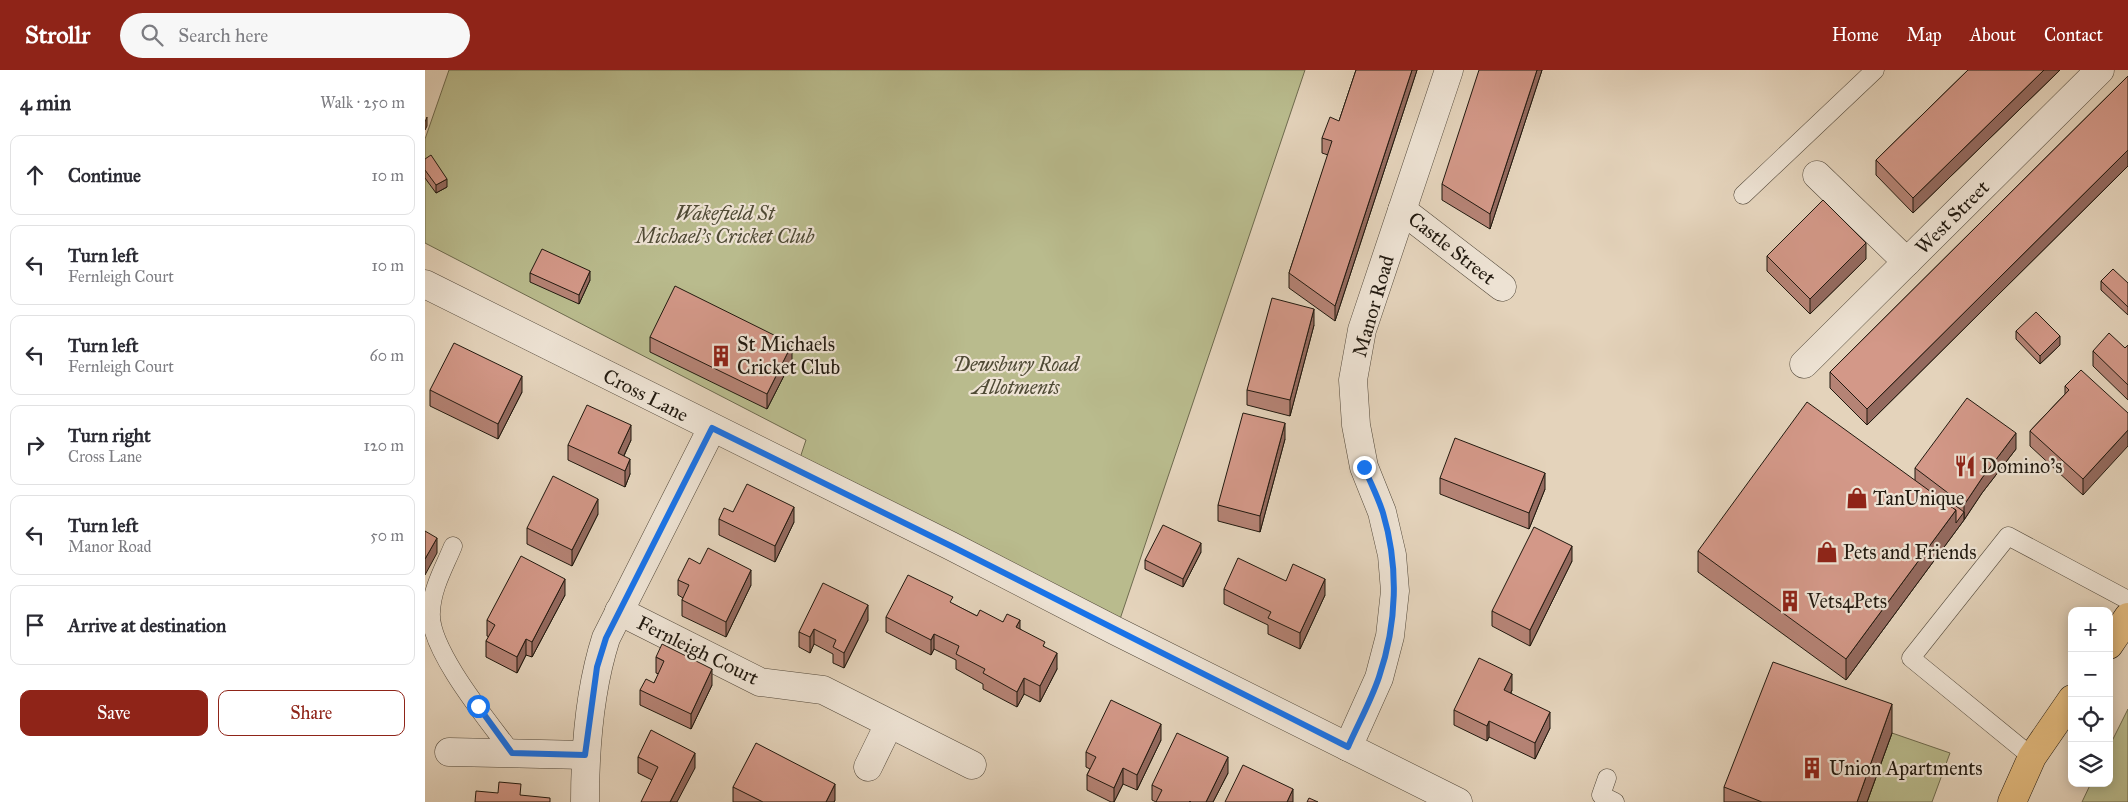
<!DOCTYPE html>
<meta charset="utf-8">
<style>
:root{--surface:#fff;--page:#f7f7f7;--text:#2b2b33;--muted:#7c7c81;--line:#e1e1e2;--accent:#8f2418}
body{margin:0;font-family:"IM FELL Great Primer",serif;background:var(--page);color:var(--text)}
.controls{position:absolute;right:15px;bottom:15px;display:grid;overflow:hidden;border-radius:10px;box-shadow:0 2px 12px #0003}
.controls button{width:45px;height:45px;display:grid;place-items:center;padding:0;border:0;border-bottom:1px solid var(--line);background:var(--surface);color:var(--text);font:25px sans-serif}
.stop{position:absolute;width:15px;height:15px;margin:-11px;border:4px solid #1a73e8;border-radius:50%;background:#fff}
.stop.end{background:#1a73e8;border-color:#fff;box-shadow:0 1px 5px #0008}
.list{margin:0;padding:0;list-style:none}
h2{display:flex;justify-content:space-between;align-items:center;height:65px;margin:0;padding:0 20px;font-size:21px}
h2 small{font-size:16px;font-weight:400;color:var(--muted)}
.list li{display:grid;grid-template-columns:32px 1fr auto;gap:15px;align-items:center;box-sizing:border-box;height:80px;margin:0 10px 10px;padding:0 10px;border:1px solid var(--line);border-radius:10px}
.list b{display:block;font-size:19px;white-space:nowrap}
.list p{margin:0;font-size:16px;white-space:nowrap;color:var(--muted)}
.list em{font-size:16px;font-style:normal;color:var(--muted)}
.actions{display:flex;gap:10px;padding:15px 20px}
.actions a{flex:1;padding:11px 0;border:1px solid var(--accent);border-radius:10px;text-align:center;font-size:18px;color:var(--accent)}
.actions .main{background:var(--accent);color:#fff}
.icon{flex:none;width:28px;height:28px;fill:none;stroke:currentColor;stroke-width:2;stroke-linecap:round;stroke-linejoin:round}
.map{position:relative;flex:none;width:1703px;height:732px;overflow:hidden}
header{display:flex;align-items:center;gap:30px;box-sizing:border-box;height:70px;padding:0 25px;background:var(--accent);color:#fff}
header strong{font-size:24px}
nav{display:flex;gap:28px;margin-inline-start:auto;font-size:18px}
.search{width:350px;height:45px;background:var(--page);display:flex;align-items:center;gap:12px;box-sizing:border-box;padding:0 18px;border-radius:28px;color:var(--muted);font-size:19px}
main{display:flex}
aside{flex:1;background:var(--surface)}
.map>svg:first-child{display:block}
.green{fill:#b9bb8d;stroke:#6d6a4e}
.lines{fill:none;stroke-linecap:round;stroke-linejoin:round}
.lane-casing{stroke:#52483a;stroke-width:19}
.street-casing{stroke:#52483a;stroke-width:29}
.highway-casing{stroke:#21190f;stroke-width:29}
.lane{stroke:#ede2d3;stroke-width:18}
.street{stroke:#ede2d3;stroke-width:28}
.highway{stroke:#e2ba7e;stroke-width:28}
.wall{fill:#b58375;stroke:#21190f}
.shaded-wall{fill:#946a5f;stroke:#21190f}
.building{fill:#d39888;stroke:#21190f}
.route{stroke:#1a73e8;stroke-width:6}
.labels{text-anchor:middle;stroke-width:4.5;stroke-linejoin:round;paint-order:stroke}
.park-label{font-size:20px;font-style:italic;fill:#4f4a35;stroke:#ede2d3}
.street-label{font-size:20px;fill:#21190f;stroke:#ede2d3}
.poi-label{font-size:20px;fill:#21190f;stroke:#ede2d3;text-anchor:start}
</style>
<header>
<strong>Strollr</strong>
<div class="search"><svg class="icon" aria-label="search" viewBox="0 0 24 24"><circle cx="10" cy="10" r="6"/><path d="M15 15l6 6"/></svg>Search here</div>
<nav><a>Home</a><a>Map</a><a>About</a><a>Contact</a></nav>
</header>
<main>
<aside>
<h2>4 min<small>Walk · 250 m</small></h2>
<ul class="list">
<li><svg class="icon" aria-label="ahead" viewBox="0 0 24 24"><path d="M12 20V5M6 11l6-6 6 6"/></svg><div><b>Continue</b></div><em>10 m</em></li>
<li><svg class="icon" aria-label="left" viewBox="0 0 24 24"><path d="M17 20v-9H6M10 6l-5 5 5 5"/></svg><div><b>Turn left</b><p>Fernleigh Court</p></div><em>10 m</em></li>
<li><svg class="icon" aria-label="left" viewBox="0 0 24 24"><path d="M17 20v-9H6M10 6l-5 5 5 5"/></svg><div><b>Turn left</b><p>Fernleigh Court</p></div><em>60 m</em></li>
<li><svg class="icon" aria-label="right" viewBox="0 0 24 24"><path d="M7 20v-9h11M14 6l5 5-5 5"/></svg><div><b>Turn right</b><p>Cross Lane</p></div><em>120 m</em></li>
<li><svg class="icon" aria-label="left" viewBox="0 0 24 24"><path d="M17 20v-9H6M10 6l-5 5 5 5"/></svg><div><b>Turn left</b><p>Manor Road</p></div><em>50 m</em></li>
<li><svg class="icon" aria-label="arrive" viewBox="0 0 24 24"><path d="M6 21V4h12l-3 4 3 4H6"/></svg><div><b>Arrive at destination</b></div></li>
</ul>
<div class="actions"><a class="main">Save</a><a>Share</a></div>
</aside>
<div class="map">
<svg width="1703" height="732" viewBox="0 0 1703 732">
<rect width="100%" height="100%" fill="#e4d3bb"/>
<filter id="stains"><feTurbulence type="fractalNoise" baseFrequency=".004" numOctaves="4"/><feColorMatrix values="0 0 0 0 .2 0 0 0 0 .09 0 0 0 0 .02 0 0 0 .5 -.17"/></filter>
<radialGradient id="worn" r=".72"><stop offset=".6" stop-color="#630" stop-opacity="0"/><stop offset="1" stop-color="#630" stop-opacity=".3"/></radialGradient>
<g class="green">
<path d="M24 0H880L691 561 371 400 381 370 0 173V69Z"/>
<path d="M1703 639V732H1657L1666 713H1684V677Z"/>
<path d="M1467 663 1525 683 1507 732H1442Z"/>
</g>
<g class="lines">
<g class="lane-casing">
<g id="lane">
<path d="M1318 125 1450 0"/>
<path d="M28 476C19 498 7 518 6 542 3 579 64 652 87 683"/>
<path d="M1607 687 1486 588 1583 466 1703 530"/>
<path d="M1182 708 1176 725 1190 732"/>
</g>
</g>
<g class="street-casing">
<g id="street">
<path d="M1392 105 1482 192"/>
<path d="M977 140 1077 217"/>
<path d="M0 214 526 476 691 561 1033 732"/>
<path d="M1379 294 1675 0"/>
<path d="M194 541 335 612 398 620 547 695"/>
<path d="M923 677 954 608 965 566 970 521 967 485 957 442 939 397 931 355 928 310 937 260 1024 0"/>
<path d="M24 682 160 685"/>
<path d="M443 697 464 654"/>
<path d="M160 732C160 677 164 621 181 568L287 358"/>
</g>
</g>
<g class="highway-casing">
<g id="highway">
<path d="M1684 575 1703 547"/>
<path d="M1587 732 1607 687 1647 629"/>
</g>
</g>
<use href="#lane" class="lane"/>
<use href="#street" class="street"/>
<use href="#highway" class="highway"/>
</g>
<g class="wall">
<path d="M931 0H992L910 251 864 218V203L903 85 897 83V68L914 51Z"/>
<path d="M1117 0 1065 159 1017 130V114Z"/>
<path d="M1543 0H1635L1488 143 1451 105V90Z"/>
<path d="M1703 6V96L1442 355 1405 318V302Z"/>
<path d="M0 89 22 117 11 123 0 108Z"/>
<path d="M1342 186 1441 189 1385 244 1342 201Z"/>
<path d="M105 203 165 210 154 234 105 212Z"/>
<path d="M1676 211 1703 213V245L1676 220Z"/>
<path d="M889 255 865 346 822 335V320Z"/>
<path d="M1591 261 1635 275 1615 294 1591 269Z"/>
<path d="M225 267 367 290 342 339 225 282Z"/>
<path d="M1703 275V330L1668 296V281L1700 278Z"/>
<path d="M1640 316 1703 343 1658 425 1605 376V361L1640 324Z"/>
<path d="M5 320 97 322 73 369 5 336Z"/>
<path d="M860 369 835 462 793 451V435Z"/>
<path d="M206 370 199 386 205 404 200 417 143 390V375Z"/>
<path d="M1591 379 1557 423 1539 450 1421 610 1273 502V481L1490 411V398Z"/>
<path d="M1015 408 1120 419 1104 459 1015 424Z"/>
<path d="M308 442 369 452 350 492 294 465V449Z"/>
<path d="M173 444 147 496 102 474V458Z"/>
<path d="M776 482 758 517 720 499V490Z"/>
<path d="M1147 491 1105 576 1067 556V541Z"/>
<path d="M275 494 326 515 301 567 257 546V530L258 528 253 525V510Z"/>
<path d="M861 511 900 525 875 579 843 564V555L799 534V519Z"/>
<path d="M140 525 107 587 101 585 92 603 61 587V571L64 567 62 566V550Z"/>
<path d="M528 534 552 546 578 552 595 559 620 577 632 599 615 632 599 624 592 637 558 619V614L531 599V590L509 579 506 585 461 562V547Z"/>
<path d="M443 550 419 598 408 593V584L389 574 385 583 374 577V562Z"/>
<path d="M231 587 287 615 266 659 215 635V620L229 613 234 604 231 603Z"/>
<path d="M1087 620 1086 623 1125 658 1110 689 1064 667 1062 671 1029 655V640Z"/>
<path d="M1467 663 1442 732H1299V717Z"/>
<path d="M736 670 712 720 698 714 689 732H686L662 720V705L665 699 661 697V682Z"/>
<path d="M213 687 270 698 227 710 213 703Z"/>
<path d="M803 703 788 732H731L727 730V715Z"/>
<path d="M308 717 410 730 409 732H308Z"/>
</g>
<g class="shaded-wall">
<path d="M987 0H992L910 251V236Z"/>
<path d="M1112 0H1117L1065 159V144Z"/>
<path d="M1619 0H1635L1488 143V128Z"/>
<path d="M2 47V56L0 60V52Z"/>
<path d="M1703 80V96L1442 355V339Z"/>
<path d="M22 109V117L11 123V115Z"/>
<path d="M1441 173V189L1385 244V229Z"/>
<path d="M165 201V210L154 234V225Z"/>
<path d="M889 239V255L865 346V330Z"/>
<path d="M1635 266V275L1615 294V286Z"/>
<path d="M367 274V290L342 339V324Z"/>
<path d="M97 306V322L73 369V354Z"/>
<path d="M860 353V369L835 462V446Z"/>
<path d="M206 355V370L193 398V383Z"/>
<path d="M1703 360V376L1658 425V409Z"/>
<path d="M1591 363V379L1557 423 1539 450V435L1557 408Z"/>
<path d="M205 389V404L200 417V401Z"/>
<path d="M1120 403V419L1104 459V443Z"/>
<path d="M173 429V444L147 496V480Z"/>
<path d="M369 437V452L350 492V476Z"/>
<path d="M1531 440 1539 442V450L1421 610V589Z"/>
<path d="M12 468V483L0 505V489Z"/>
<path d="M776 473V482L758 517V509Z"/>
<path d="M1147 476V491L1105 576V560Z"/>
<path d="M326 500V515L301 567V552Z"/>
<path d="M140 509V525L107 587V572Z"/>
<path d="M900 509V525L875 579V563Z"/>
<path d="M443 535V550L419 598V583Z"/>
<path d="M595 550V566L591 557Z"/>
<path d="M389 559V574L385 583V567Z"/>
<path d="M509 564V579L506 585V570Z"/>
<path d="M101 569V585L92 603V587Z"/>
<path d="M632 583V599L615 632V616Z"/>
<path d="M287 599V615L266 659V644Z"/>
<path d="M1087 604V620L1079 636V620Z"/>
<path d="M599 608V624L592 637V622Z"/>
<path d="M1467 634V663L1442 732H1432Z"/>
<path d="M1125 642V658L1110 689V673Z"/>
<path d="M1064 651V667L1062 671V656Z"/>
<path d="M736 654V670L712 720V705Z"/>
<path d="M270 683V698L252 732H245Z"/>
<path d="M803 687V703L788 732H781Z"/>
<path d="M698 698V714L689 732V718Z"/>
<path d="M410 714V730L409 732H401Z"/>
<path d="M868 719V732H862Z"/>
</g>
<g class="building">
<path d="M931 0H987L910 236 864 203 907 71 897 68 905 47 914 51Z"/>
<path d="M1054 0H1112L1065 144 1017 114Z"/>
<path d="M1543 0H1619L1488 128 1451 90Z"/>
<path d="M1703 6V80L1442 339 1405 302Z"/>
<path d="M6 85 22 109 11 115 0 100V89Z"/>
<path d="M1398 130 1441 173 1385 229 1342 186Z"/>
<path d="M117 179 165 201 154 225 105 203Z"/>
<path d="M1688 199 1703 213V237L1676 211Z"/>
<path d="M250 216 367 274 342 324 225 267Z"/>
<path d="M847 228 889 239 865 330 822 320Z"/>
<path d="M1611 242 1635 266 1615 286 1591 261Z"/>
<path d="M1684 263 1700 278 1703 275V315L1668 281Z"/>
<path d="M29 273 97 306 73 354 5 320Z"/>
<path d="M1656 300 1703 343V360L1658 409 1605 361 1644 320 1640 316Z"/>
<path d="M1542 328 1591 363 1557 408 1539 435 1490 398Z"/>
<path d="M1382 332 1531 440 1421 589 1273 481Z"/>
<path d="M162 335 206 355 193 383 205 389 200 401 143 375Z"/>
<path d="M818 343 860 353 835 446 793 435Z"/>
<path d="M1030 368 1120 403 1104 443 1015 408Z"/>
<path d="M128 406 173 429 147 480 102 458Z"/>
<path d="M322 414 369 437 350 476 294 449 299 438 308 442Z"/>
<path d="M1527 433 1539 442 1531 453V440L1525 436Z"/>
<path d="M738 455 776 473 758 509 720 490Z"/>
<path d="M1109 457 1147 476 1105 560 1067 541Z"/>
<path d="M0 461 12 468 0 489Z"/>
<path d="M283 478 326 500 301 552 257 530 264 515 253 510 264 488 275 494Z"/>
<path d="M96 486 140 509 107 572 101 569 92 587 61 571 70 555 62 550Z"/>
<path d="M813 488 861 511 868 494 900 509 875 563 843 548 846 542 799 519Z"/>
<path d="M483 505 528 527 525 532 552 546 555 540 578 552 582 544 595 550 591 557 620 572 618 576 632 583 615 616 599 608 592 622 558 603 560 599 531 584 534 576 509 564 506 570 461 547Z"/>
<path d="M398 513 443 535 419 583 408 577 411 570 389 559 385 567 374 562Z"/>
<path d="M237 574 287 599 266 644 215 620 221 609 229 613 239 591 231 587Z"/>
<path d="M1054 588 1087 604 1079 620 1125 642 1110 673 1064 651 1062 656 1029 640Z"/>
<path d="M1348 592 1467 634 1432 732H1337L1299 717Z"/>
<path d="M686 630 736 654 712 705 698 698 689 718 662 705 671 687 661 682Z"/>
<path d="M226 660 270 683 245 732H216L233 697 213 687Z"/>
<path d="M752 663 803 687 781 732H766L765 731 764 732H731L737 720 727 715Z"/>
<path d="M331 673 410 714 401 732H338L308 717Z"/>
<path d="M818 695 868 719 862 732H800Z"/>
<path d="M74 712 96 714 95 725 125 728V732H50L51 721 73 723Z"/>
<path d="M884 728 893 732H882Z"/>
</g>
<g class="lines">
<path class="route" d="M53 636 87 683 160 685 172 597 181 568 287 358 526 476 923 677C933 654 946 631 954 607 972 554 974 497 958 443 953 427 945 412 939 397"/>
</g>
<defs>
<g id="building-bare" transform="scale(1.725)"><path d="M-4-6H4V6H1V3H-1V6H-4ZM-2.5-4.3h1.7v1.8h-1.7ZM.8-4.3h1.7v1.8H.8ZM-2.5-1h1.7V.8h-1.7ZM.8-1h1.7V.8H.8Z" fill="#8f2418" stroke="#ede2d3" stroke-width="2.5" paint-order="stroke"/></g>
<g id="restaurant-bare" transform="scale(1.725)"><path d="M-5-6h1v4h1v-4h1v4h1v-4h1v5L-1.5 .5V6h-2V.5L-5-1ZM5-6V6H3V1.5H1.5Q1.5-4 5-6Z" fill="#8f2418" stroke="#ede2d3" stroke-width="2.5" paint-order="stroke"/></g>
<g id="shop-bare" transform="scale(1.725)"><path d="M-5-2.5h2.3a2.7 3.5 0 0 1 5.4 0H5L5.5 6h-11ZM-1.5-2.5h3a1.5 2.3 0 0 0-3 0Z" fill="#8f2418" stroke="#ede2d3" stroke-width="2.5" paint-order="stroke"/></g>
</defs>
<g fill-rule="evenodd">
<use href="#building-bare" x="296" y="286"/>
<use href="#restaurant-bare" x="1540" y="396"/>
<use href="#shop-bare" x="1432" y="428"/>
<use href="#shop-bare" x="1402" y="482"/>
<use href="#building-bare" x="1365" y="531"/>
<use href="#building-bare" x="1387" y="698"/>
</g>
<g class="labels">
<g class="park-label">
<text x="300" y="150">Wakefield St<tspan x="300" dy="23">Michael's Cricket Club</tspan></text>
<text x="591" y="301">Dewsbury Road<tspan x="591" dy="23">Allotments</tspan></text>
</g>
<g class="street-label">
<text transform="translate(1527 147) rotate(-45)" y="7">West Street</text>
<text transform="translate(1027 178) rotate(38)" y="7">Castle Street</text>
<text transform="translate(948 236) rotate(-74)" y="7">Manor Road</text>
<text transform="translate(221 325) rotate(27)" y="7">Cross Lane</text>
<text transform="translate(273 580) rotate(26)" y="7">Fernleigh Court</text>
</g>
<g class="poi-label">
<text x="312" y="281">St Michaels<tspan x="312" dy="23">Cricket Club</tspan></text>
<text x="1556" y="403">Domino's</text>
<text x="1448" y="435">TanUnique</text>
<text x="1418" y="489">Pets and Friends</text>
<text x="1382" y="538">Vets4Pets</text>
<text x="1404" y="705">Union Apartments</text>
</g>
</g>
<rect width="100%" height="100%" filter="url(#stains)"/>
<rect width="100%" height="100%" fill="url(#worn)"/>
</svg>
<div class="controls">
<button>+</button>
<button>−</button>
<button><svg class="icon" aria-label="locate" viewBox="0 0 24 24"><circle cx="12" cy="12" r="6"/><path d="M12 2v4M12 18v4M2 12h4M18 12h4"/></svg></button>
<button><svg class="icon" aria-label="layers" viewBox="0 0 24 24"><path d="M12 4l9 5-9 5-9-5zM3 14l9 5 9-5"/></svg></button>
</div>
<div class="stop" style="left:53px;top:636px"></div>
<div class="stop end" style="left:939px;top:397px"></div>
</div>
</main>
